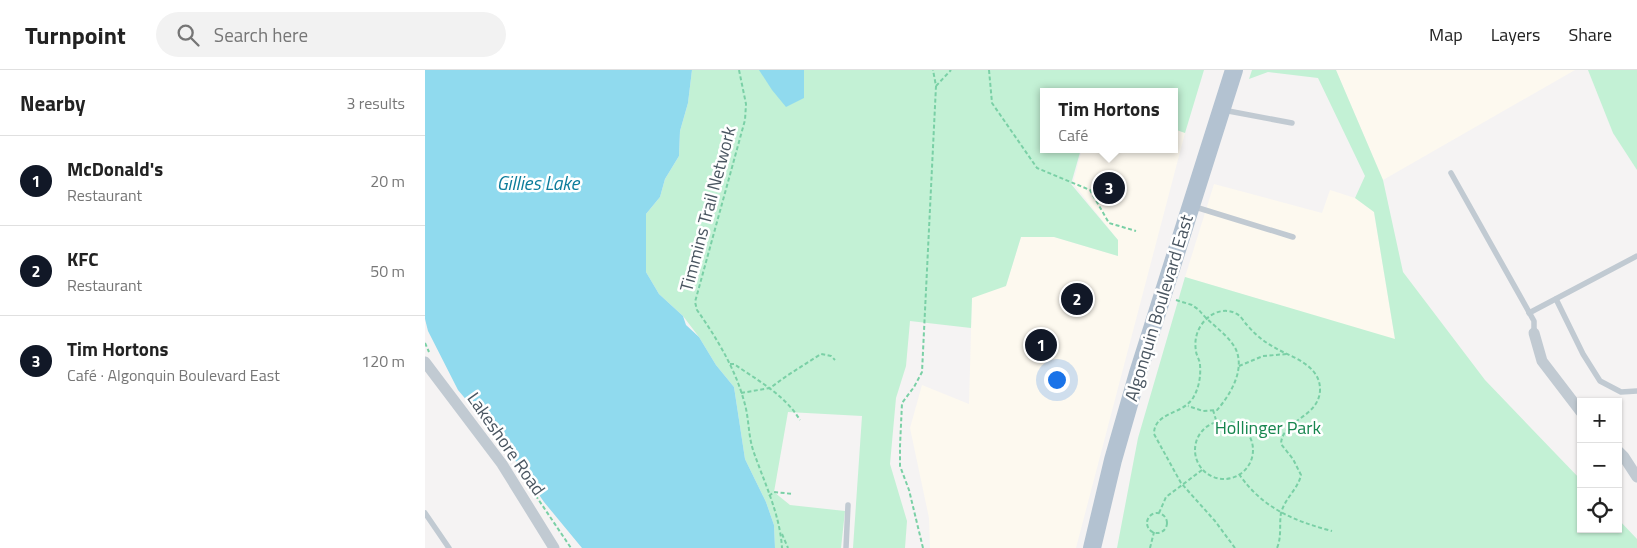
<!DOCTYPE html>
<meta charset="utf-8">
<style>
:root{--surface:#fff;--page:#f2f2f2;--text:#222;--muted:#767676;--line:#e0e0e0;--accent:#111827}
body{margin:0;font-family:"Titillium Web",sans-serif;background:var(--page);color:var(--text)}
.controls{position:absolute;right:15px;bottom:15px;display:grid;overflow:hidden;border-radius:0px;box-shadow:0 1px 4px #0004}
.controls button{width:45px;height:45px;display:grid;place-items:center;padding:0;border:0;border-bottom:1px solid var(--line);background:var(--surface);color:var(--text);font:25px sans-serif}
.you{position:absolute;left:631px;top:309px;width:18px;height:18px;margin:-12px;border:4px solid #fff;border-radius:50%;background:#1a73e8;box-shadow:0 0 0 8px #1a73e833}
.badge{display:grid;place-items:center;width:32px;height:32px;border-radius:50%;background:var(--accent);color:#fff;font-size:16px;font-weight:700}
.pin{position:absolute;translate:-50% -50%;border:2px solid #fff;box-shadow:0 1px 5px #0006}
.popup{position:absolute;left:615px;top:18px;width:138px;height:65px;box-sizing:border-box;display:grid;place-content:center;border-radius:0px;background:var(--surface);filter:drop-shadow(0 1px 4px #0005);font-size:16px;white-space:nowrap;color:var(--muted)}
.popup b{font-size:19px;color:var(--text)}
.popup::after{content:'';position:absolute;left:50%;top:100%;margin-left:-10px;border:10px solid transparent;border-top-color:var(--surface)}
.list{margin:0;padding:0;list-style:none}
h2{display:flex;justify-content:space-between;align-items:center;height:65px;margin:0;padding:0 20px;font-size:21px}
h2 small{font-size:16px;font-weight:400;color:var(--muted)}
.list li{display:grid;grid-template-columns:32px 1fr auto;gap:15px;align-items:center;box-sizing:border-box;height:90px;padding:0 20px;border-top:1px solid var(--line)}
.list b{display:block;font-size:19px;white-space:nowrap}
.list p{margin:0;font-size:16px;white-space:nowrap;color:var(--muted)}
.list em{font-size:16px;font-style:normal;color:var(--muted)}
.icon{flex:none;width:28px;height:28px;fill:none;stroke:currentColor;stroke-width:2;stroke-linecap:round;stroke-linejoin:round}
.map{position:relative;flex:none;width:1212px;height:478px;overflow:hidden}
header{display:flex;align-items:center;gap:30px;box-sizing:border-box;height:70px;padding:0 25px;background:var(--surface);border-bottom:1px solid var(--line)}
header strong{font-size:24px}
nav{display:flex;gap:28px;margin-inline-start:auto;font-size:18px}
.search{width:350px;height:45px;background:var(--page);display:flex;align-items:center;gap:12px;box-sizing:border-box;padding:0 18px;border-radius:28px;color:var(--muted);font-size:19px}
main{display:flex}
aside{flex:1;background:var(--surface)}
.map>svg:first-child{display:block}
.commercial{fill:#fdf9ef}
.green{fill:#c3f1d5}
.water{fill:#90daee}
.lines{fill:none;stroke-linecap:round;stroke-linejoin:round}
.path{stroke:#7ad0a6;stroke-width:2;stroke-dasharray:4 2.5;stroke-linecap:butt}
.service{stroke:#c1cad2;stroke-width:5.5}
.minor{stroke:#c1cad2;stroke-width:11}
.primary{stroke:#b3c2d1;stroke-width:18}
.labels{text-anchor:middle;stroke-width:5;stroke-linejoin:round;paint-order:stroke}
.street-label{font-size:18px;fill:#4a5661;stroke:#fff}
.park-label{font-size:18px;fill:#17864f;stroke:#fff}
.water-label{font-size:19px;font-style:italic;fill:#0c7c9b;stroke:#fff}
</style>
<header>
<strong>Turnpoint</strong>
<div class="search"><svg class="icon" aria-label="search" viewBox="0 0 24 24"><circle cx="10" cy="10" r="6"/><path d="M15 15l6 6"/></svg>Search here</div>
<nav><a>Map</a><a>Layers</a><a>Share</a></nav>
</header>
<main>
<aside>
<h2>Nearby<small>3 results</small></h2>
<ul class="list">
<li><span class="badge">1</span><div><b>McDonald's</b><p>Restaurant</p></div><em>20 m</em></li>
<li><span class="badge">2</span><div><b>KFC</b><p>Restaurant</p></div><em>50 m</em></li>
<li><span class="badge">3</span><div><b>Tim Hortons</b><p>Café · Algonquin Boulevard East</p></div><em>120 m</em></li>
</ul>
</aside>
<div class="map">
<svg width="1212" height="478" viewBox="0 0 1212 478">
<rect width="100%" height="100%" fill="#f5f3f3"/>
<g class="commercial">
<path d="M911 0H1150L958 110Z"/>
<path d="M749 59 760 63 651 478H505L504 448 485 358 497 315 544 334 547 227 581 216 596 167H629L693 186V170L648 113 657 79H749Z"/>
<path d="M789 114 897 143 905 120 930 128 949 142 970 270 760 207Z"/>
</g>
<g class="green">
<path d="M267 0H779L760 63 749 59V22H619V79H656L646 114 693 170V186L629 167H596L581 216 547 228 546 258 485 251 481 296 471 328 465 394 482 451 480 478H428L437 346 363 342 349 422 365 435 420 441 416 478H350L349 455 341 432 320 389 309 317 291 295 274 267 258 246 234 224 221 202V144L235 127 240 109 254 86 255 61 263 33Z"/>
<path d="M827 0H911L958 110 978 202 1060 310 1156 410V459H1193V449L1212 469V478H692L713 368 760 207 970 269 949 142 930 128 940 106 893 8 843 2 824 9Z"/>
<path d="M1163 0H1212V100L1188 63Z"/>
</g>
<g class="water">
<path d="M0 0H267L263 33 255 61 254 86 240 109 235 127 221 144V202L234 224 258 246 261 255 274 267 291 295 309 317 320 389 341 432 349 455 350 478H157L119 432 81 377 33 320 3 261 0 249Z"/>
<path d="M334 0H379V28L361 37 347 20Z"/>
</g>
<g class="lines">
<g class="path">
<path d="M314 0 321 34 320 50 270 232 272 240C291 267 310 298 319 331 324 347 323 364 328 380 339 412 355 444 357 478"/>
<path d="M564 0 567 33 612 98 665 120 684 153 711 161"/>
<path d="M511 16 526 0"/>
<path d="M751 230 767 235 774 240C784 253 800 262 809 276 822 297 806 324 792 340L778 341 763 336"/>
<path d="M0 273 4 282"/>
<path d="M305 294H309C332 310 360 325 375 350"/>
<path d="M814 296 838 286 862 284"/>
<path d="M316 323 345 318 363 305 396 284 406 286 410 290"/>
<path d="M788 340 791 350"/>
<circle cx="799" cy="380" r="29"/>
<path d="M814 404C837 438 869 451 907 461"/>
<path d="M107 420 146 478"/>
<path d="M344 426 349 422 368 424"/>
<circle cx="732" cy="453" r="10"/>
<path d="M734 443 741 427 777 400"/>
<path d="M357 464 363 478"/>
<path d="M498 478 484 420 475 396V376L477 333 489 317 497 302 511 16 508 0"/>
<path d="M725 478 729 462"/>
<path d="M810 478 790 451 756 413 729 364C729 342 757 345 768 328 774 318 776 306 775 295 775 290 771 285 771 281 768 265 776 250 790 243 798 240 805 240 812 244 816 246 819 252 822 255 833 268 844 275 858 282 875 290 896 299 895 321 893 348 857 350 856 374L868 389 876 405C873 419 860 428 856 443 854 455 857 466 852 478"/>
</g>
<g class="service">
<path d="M798 40 867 53"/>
<path d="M1026 103 1109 251V263"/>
<path d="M767 136 868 167"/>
<path d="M1131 229 1158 284 1175 311 1196 322 1212 321"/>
<path d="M1104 243 1212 186"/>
<path d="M0 443 24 478"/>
<path d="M421 478 423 435"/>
</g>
<g class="minor">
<path d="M1109 263 1117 291 1156 342"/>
<path d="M0 292 77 394 129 478"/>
<path d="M1193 381 1199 387 1212 407"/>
</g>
<path class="primary" d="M667 478 688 390 713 303 809 0"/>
</g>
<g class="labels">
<g class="street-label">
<text transform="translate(283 139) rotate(-75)" y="6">Timmins Trail Network</text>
<text transform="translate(734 238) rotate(-73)" y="6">Algonquin Boulevard East</text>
<text transform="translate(81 374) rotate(55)" y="6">Lakeshore Road</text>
</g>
<g class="park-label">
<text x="843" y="364">Hollinger Park</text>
</g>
<g class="water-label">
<text x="113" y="120">Gillies Lake</text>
</g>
</g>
</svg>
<div class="controls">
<button>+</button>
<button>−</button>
<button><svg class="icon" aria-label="locate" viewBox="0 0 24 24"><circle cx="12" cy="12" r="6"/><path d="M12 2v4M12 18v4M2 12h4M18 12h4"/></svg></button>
</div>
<div class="you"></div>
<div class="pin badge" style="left:616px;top:275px">1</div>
<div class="pin badge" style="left:652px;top:229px">2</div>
<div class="pin badge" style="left:684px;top:118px">3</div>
<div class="popup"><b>Tim Hortons</b>Café</div>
</div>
</main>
